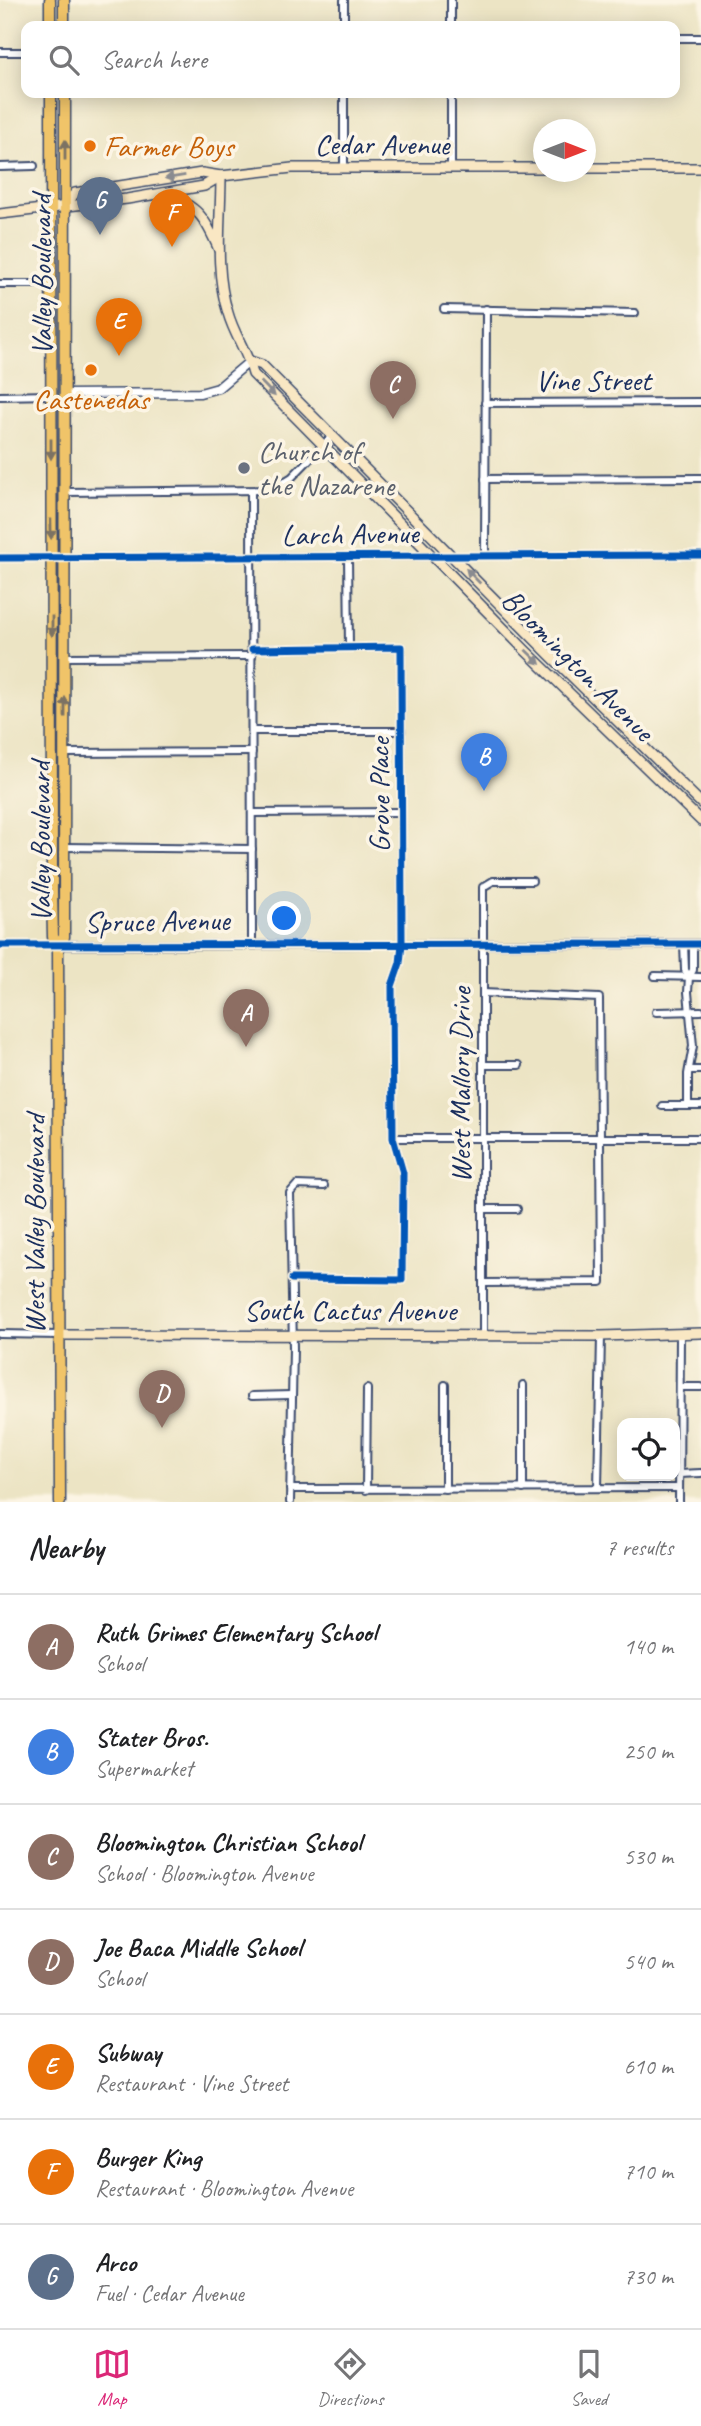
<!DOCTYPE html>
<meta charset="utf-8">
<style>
:root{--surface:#fff;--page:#f2f2f2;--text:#202124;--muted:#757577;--line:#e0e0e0;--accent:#db2777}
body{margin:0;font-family:Caveat,sans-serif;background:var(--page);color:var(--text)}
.controls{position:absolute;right:21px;bottom:21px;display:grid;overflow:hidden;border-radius:14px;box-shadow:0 4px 18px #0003}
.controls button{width:63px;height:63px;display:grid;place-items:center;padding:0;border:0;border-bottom:2px solid var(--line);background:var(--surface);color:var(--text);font:35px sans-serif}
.compass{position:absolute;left:533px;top:119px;width:63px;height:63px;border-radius:50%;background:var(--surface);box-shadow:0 4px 18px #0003;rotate:90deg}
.you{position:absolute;left:285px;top:919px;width:24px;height:24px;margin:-18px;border:5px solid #fff;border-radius:50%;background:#1a73e8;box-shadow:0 0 0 10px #1a73e833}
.badge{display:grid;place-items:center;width:46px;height:46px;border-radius:50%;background:var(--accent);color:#fff;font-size:23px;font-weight:700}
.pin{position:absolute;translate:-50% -58px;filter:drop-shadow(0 2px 4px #0008)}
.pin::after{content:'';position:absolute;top:37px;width:24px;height:21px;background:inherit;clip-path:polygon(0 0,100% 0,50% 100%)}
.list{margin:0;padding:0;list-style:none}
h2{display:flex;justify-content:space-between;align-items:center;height:91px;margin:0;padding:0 28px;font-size:30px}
h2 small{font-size:23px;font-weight:400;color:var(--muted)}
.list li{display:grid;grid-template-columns:46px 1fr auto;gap:21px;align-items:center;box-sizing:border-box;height:105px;padding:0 28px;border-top:2px solid var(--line)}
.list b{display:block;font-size:26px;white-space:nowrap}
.list p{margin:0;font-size:23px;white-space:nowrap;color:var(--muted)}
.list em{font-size:23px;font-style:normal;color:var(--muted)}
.icon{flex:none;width:38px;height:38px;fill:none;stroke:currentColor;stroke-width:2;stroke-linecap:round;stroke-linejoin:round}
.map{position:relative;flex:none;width:701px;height:1502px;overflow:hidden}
.search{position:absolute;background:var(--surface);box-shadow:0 4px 18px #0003;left:21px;right:21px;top:21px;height:77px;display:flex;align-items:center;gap:18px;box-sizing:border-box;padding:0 24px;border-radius:14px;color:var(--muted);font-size:26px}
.sheet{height:826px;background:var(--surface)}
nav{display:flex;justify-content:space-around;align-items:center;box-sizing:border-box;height:98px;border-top:2px solid var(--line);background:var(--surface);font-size:19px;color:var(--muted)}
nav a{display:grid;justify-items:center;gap:4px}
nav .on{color:var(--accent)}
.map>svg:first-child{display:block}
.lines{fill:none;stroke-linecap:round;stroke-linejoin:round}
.minor-casing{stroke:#3a4a6d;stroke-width:10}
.tertiary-casing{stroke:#3a4a6d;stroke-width:11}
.secondary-casing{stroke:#3a4a6d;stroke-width:12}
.primary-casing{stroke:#3a4a6d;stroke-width:13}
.minor{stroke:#fff;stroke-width:6}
.tertiary{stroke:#fff;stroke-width:8}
.secondary{stroke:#f9e7c3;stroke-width:9}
.primary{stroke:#f0c469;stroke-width:10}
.cycleway-casing{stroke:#fcf5e5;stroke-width:11}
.cycleway{stroke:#0057b8;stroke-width:7}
.oneway{fill:#7b7263}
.oneway2{fill:#8a8b90}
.food-dot{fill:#e8710a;stroke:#fcf5e5;stroke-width:2.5}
.worship-dot{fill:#6b7280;stroke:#fcf5e5;stroke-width:2.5}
.labels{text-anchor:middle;stroke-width:7;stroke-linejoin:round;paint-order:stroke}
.street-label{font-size:30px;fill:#1b2f5e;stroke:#fcf5e5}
.food-label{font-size:30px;fill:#c56008;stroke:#fcf5e5;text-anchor:start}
.worship-label{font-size:30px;fill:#5b616d;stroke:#fcf5e5;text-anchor:start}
</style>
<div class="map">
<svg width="701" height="1502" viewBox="0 0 701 1502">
<rect width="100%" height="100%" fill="#fcf5e5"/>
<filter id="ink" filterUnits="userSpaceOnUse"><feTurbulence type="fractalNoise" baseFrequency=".0143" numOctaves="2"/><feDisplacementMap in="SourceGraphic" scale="14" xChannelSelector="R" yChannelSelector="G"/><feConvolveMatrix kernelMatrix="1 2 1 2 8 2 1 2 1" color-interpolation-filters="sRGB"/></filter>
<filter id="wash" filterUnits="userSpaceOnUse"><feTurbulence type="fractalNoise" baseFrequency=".00686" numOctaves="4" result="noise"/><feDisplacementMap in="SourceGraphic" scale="28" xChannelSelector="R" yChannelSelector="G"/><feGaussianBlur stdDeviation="1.57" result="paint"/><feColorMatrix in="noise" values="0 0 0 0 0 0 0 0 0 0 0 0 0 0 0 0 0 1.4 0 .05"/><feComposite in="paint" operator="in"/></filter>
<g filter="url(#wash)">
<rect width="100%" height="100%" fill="#ece4c4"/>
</g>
<g filter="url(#ink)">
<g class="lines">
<g class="minor-casing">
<g id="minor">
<path d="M344 0V26"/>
<path d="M451 0V26"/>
<path d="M675 38H701"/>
<path d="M0 52H26"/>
<path d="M344 93V168"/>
<path d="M0 167 34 166"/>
<path d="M451 169V93"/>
<path d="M0 284H51"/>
<path d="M444 309 635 313"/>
<path d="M0 396 51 395"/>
<path d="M485 403 701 402"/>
<path d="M485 479 701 478"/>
<path d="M64 492 271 490 292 477 332 436"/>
<path d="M251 492 252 943"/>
<path d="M348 556 349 648"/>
<path d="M485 556 486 309"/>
<path d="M0 558 701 555"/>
<path d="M252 649 401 647 402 944 400 963 392 986 393 1138 403 1173 402 1280 292 1279"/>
<path d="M64 657 252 656"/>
<path d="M252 731H402"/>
<path d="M65 753 252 752"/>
<path d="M252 813 402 812"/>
<path d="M64 847 252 849"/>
<path d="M684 944 685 970 689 977"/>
<path d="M0 945H58"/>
<path d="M655 976 701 977"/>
<path d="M483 993 599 998 601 1282 484 1283"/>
<path d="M656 1012 701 1011"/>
<path d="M483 1065H519"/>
<path d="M689 1070H701"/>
<path d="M662 1106H701"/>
<path d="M688 1106V1074L693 1046 688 992 689 977 693 970V944"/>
<path d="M393 1138H701"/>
<path d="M483 1209H517"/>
<path d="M0 1334 59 1335"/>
<path d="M483 1335V887L493 881H532"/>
<path d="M680 1387H701"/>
<path d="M252 1396 291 1395"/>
<path d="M679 1474 701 1473"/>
<path d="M598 1488 601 1336"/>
<path d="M290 1489 679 1488"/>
<path d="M445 1489V1385"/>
<path d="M523 1489V1385"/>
<path d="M366 1490 367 1389"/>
<path d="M290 1502 293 1348 290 1193 297 1185 324 1186"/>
<path d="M679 1502 680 1334"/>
</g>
</g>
<g class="tertiary-casing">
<g id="tertiary">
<path d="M65 394 200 393 218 388 250 361"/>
<path d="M58 945 701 944"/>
</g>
</g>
<g class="secondary-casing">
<g id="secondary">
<path d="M586 168H701"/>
<path d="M221 176C221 221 214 270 228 313 234 335 248 353 253 374L525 650 701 821"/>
<path d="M163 193C198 206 205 217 219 250"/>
<path d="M65 207 75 193 202 173 221 176 292 168H544"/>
<path d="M0 214 127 199 204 186 221 176"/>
<path d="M250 361 262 365 550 655 701 803"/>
<path d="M59 1335 601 1336 701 1333"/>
</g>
</g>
<g class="primary-casing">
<g id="primary">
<path d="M50 0V26"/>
<path d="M64 0V26"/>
<path d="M51 93 52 892 53 937 58 945"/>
<path d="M58 945 64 937 65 93"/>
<path d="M58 945 60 1502"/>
</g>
</g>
<use href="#minor" class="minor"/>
<use href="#tertiary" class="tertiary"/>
<use href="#secondary" class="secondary"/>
<use href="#primary" class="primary"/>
<g class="cycleway-casing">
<g id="cycleway">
<path d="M0 558 701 555"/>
<path d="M252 649 401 647 402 944 400 963 392 986 393 1138 403 1173 402 1280 292 1279"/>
<path d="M0 945 701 944"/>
</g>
</g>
<use href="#cycleway" class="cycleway"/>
</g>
<defs><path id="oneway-solid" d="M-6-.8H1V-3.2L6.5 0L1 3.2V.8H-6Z" transform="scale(1.75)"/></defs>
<g class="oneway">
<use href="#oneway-solid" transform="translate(65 150) rotate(-90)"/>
<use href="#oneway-solid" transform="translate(51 449) rotate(90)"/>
<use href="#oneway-solid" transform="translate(51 529) rotate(89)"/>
<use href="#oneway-solid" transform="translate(52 626) rotate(90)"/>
<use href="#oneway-solid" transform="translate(65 707) rotate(-90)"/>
</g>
<g class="oneway2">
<use href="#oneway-solid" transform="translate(175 177) rotate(171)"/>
<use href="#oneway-solid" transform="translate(268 389) rotate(46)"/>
<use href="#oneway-solid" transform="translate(473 576) rotate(-134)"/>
<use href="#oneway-solid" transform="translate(533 657) rotate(44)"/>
</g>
</g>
<g class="food-dot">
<circle cx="90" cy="146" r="7"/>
<circle cx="91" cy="370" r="7"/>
</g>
<circle class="worship-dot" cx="244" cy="468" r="7"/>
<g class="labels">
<g class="street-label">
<text x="382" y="154">Cedar Avenue</text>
<text transform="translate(41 275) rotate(-90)" y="10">Valley Boulevard</text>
<text x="593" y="390">Vine Street</text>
<text transform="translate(350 534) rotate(-1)" y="10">Larch Avenue</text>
<text transform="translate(578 665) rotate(45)" y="10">Bloomington Avenue</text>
<text transform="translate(379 795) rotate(-90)" y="10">Grove Place</text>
<text transform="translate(40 842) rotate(-90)" y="10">Valley Boulevard</text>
<text transform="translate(157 921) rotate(-1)" y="10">Spruce Avenue</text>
<text transform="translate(460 1085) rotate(-90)" y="10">West Mallory Drive</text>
<text transform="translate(34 1224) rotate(-90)" y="10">West Valley Boulevard</text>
<text x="350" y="1320">South Cactus Avenue</text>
</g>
<g class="food-label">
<text x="104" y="156">Farmer Boys</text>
<text x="91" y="409" text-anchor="middle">Castenedas</text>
</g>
<g class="worship-label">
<text x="258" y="461">Church of<tspan x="258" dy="34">the Nazarene</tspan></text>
</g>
</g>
</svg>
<div class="controls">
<button><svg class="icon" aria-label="locate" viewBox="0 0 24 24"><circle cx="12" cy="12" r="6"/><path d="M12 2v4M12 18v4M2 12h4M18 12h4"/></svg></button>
</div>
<svg class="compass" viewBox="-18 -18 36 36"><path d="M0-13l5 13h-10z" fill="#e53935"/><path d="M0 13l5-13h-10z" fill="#757577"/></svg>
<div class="you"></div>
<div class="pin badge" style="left:246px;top:1047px;background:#8d6e63">A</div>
<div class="pin badge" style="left:484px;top:791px;background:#3f7fe0">B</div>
<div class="pin badge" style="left:393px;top:419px;background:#8d6e63">C</div>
<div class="pin badge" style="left:162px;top:1428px;background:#8d6e63">D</div>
<div class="pin badge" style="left:119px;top:356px;background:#e8710a">E</div>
<div class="pin badge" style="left:172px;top:247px;background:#e8710a">F</div>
<div class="pin badge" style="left:100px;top:235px;background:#5c6f8a">G</div>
<div class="search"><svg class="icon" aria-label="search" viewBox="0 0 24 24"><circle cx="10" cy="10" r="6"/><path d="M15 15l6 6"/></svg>Search here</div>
</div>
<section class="sheet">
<h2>Nearby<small>7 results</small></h2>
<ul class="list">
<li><span class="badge" style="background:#8d6e63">A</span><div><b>Ruth Grimes Elementary School</b><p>School</p></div><em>140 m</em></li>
<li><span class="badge" style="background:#3f7fe0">B</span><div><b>Stater Bros.</b><p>Supermarket</p></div><em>250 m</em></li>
<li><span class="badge" style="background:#8d6e63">C</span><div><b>Bloomington Christian School</b><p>School · Bloomington Avenue</p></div><em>530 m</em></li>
<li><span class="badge" style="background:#8d6e63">D</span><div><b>Joe Baca Middle School</b><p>School</p></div><em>540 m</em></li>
<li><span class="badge" style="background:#e8710a">E</span><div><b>Subway</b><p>Restaurant · Vine Street</p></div><em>610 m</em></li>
<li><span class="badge" style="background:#e8710a">F</span><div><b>Burger King</b><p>Restaurant · Bloomington Avenue</p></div><em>710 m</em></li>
<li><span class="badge" style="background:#5c6f8a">G</span><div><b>Arco</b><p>Fuel · Cedar Avenue</p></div><em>730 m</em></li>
</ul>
</section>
<nav>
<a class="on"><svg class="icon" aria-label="map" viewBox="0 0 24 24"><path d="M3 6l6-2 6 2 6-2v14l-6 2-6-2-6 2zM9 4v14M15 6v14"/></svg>Map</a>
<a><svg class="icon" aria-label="directions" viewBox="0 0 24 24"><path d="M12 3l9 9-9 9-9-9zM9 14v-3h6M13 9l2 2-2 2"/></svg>Directions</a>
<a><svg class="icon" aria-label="saved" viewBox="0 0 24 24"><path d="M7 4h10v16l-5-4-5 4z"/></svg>Saved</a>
</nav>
